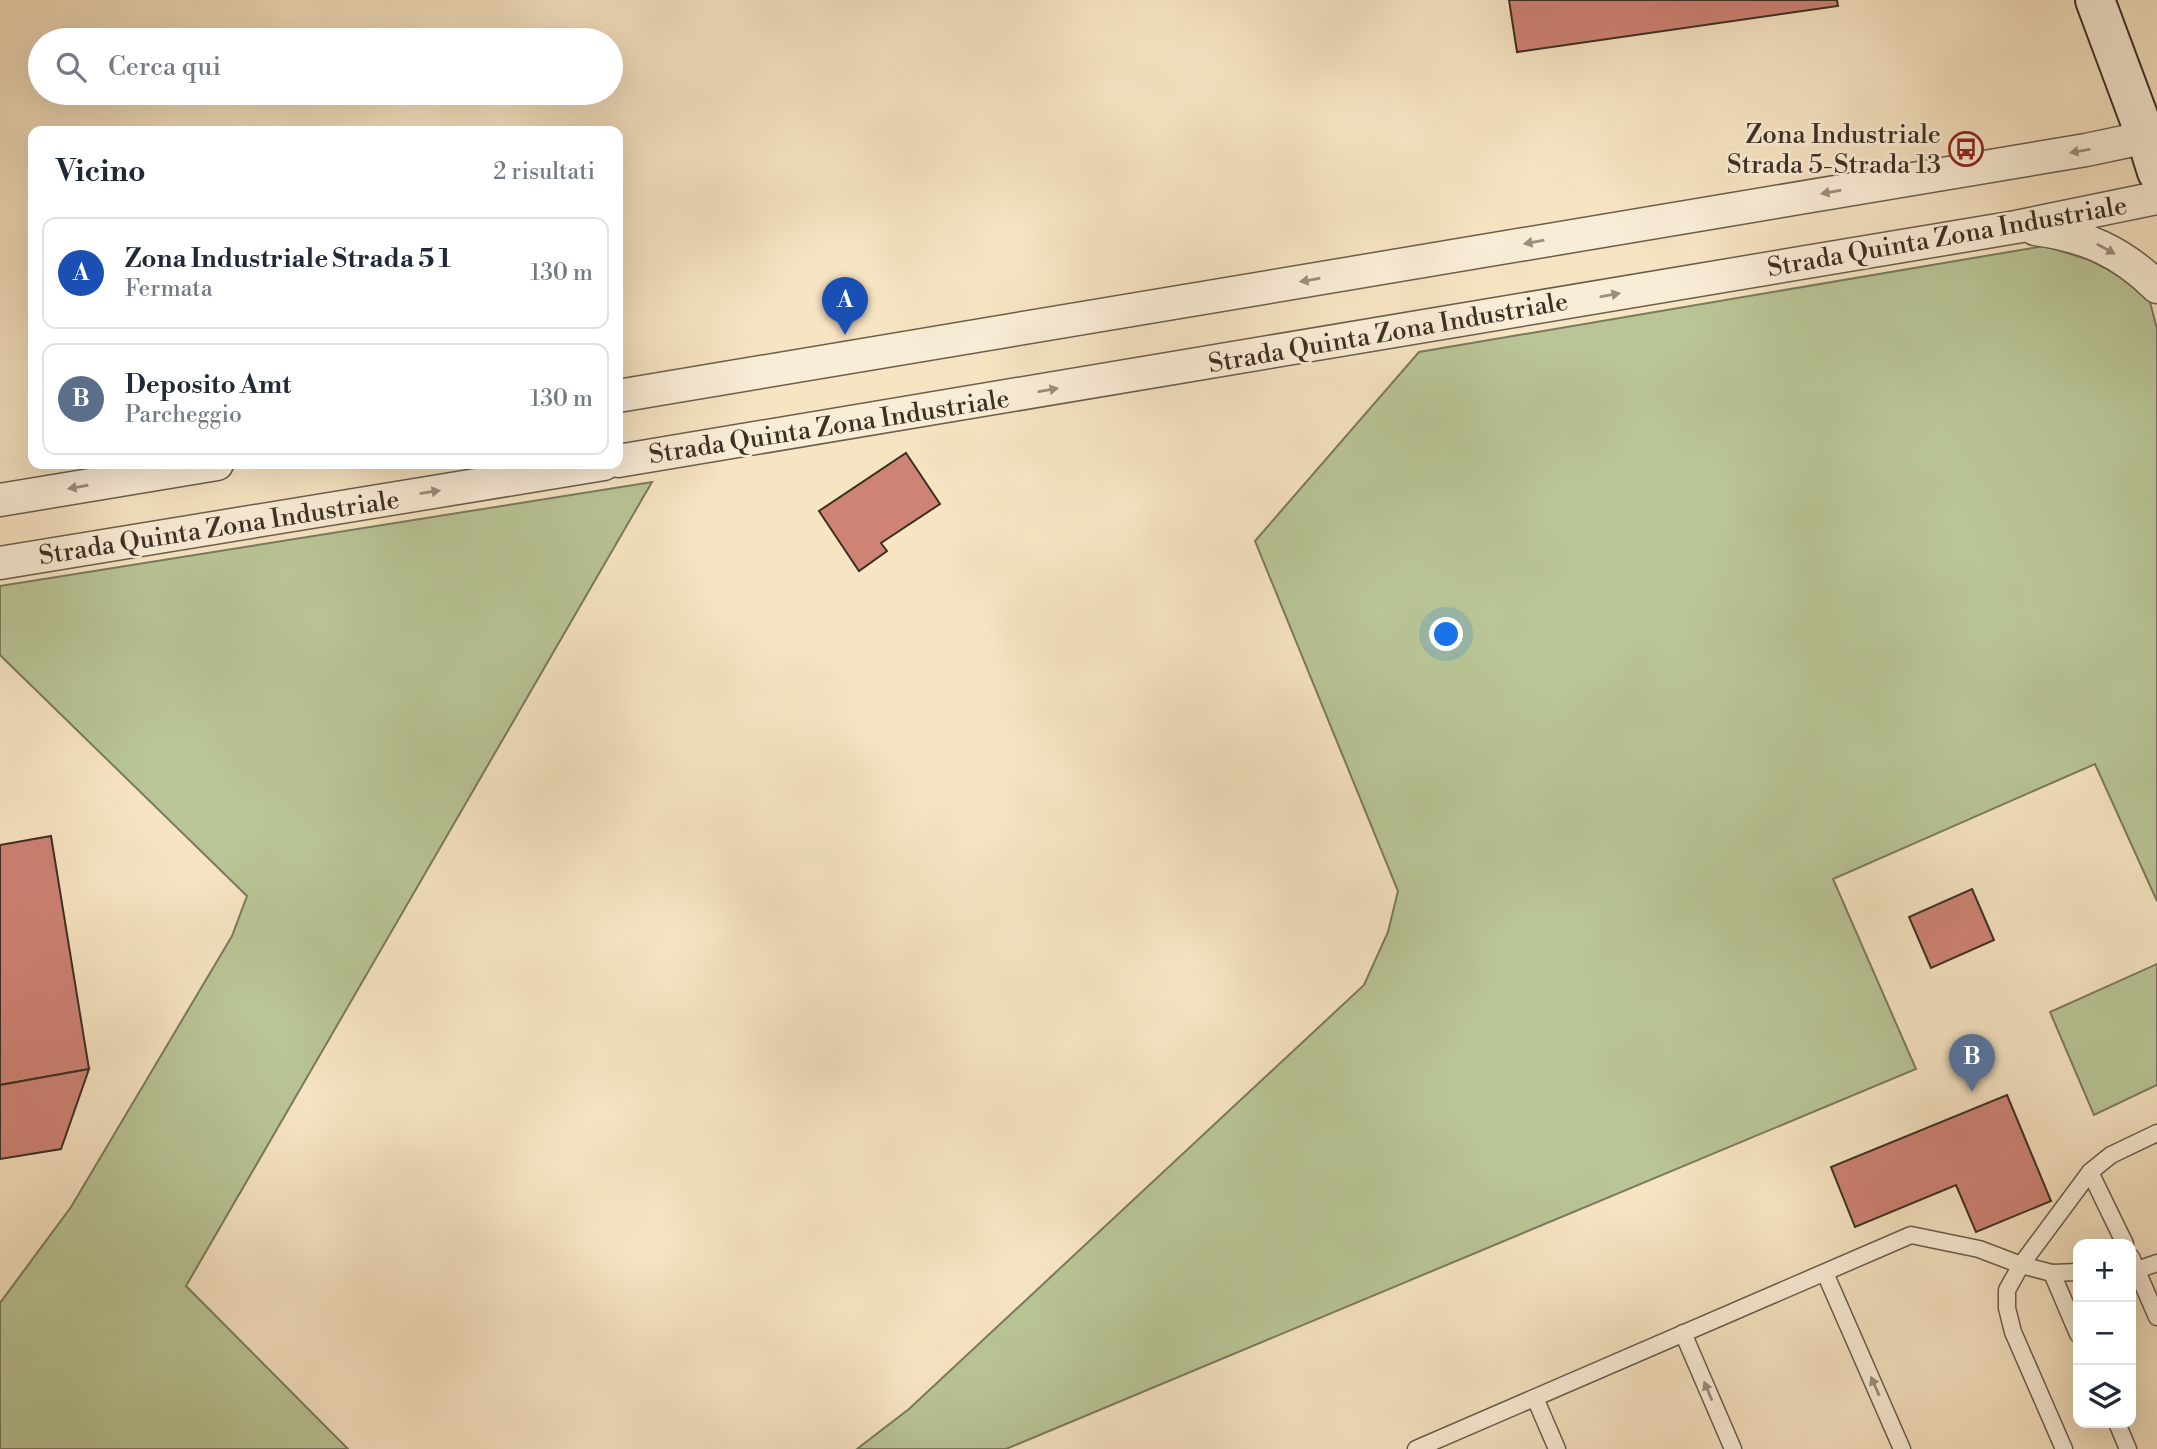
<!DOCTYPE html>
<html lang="it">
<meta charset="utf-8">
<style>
:root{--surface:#fff;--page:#f6f6f7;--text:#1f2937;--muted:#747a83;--line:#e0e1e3;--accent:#8f2418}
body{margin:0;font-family:"Libre Bodoni",serif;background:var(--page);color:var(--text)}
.controls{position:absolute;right:21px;bottom:21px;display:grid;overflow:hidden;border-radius:14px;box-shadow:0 7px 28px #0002}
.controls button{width:63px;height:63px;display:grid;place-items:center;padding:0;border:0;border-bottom:2px solid var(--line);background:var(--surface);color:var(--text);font:35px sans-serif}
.you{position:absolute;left:1447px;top:635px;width:24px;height:24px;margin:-18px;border:5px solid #fff;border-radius:50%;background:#1a73e8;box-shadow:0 0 0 10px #1a73e833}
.badge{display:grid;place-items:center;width:46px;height:46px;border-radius:50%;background:var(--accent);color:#fff;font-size:23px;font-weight:700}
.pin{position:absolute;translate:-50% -58px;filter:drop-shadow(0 2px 4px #0008)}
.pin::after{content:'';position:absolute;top:37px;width:24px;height:21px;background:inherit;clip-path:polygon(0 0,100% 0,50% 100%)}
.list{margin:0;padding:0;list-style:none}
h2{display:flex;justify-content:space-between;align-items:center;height:91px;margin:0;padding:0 28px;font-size:30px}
h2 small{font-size:23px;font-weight:400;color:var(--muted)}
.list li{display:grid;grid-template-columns:46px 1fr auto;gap:21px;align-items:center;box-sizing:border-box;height:112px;margin:0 14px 14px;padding:0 14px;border:2px solid var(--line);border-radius:14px}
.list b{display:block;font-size:26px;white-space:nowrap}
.list p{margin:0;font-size:23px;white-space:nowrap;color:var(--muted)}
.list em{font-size:23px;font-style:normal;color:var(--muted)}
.icon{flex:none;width:38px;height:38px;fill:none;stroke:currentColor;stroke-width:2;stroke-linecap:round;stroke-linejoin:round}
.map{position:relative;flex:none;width:2157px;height:1449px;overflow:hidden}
.search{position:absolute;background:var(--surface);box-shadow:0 7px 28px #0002;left:28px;top:28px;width:595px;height:77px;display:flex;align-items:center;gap:18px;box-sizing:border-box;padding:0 24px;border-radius:38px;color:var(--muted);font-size:26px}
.panel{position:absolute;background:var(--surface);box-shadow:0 7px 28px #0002;left:28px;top:126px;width:595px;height:343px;border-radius:14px}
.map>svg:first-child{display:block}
.green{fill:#b9c596;stroke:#7a7a5e;stroke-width:2}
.building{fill:#cf8375;stroke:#3c3025;stroke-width:2}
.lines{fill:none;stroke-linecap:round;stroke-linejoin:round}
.service-casing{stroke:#6b5d4c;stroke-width:19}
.minor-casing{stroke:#6b5d4c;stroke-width:35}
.secondary-casing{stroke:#3c3025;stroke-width:42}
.service{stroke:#faedd7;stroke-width:16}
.minor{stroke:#faedd7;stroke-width:32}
.secondary{stroke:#faedd7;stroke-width:38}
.oneway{fill:#9b8e7e}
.labels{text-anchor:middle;stroke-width:5;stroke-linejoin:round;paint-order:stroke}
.poi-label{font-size:26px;fill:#3c3025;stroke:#faedd7;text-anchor:end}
.street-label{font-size:26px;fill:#3c3025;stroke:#faedd7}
</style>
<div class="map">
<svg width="2157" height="1449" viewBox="0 0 2157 1449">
<rect width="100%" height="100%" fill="#f7e4c2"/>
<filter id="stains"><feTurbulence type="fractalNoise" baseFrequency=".00286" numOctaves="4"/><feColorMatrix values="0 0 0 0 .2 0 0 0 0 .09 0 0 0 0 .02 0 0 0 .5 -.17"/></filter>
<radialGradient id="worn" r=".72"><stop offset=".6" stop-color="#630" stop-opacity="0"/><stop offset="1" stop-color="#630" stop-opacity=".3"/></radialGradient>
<g class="green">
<path d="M2044 246 2090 260 2121 276 2150 302 2157 329V901L2095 764 1833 879 1916 1069 1006 1449H857L909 1409 1364 985 1388 932 1398 891 1255 541 1419 352Z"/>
<path d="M652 482 186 1286 348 1449H0V1303L71 1207 232 936 247 896 0 655V586Z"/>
<path d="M2157 964V1085L2094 1115 2050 1012Z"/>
</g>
<g class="building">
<path d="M1509 0H1837L1838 6 1517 52Z"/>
<path d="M906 453 940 504 881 543 887 551 859 571 819 511Z"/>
<path d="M51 836 89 1069 0 1085V845Z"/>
<path d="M1972 889 1994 940 1931 968 1909 917Z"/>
<path d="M89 1069 61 1149 0 1159V1085Z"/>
<path d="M2007 1095 2051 1201 1976 1232 1956 1185 1855 1227 1831 1167Z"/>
</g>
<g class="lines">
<g class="service-casing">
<g id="service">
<path d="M2090 1172 2125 1244"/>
<path d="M2131 1257 2157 1317"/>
<path d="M2131 1271 2137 1270 2157 1263"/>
<path d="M1825 1273 1902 1449"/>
<path d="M2052 1273 2078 1334"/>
<path d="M1683 1333 1733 1449"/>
<path d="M1535 1398 1557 1449"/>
<path d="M2117 1423 2128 1449"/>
<path d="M1416 1449 1911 1235 1979 1249 2021 1265 2052 1273 2078 1272"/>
<path d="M2064 1449 2013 1332 2007 1308V1290L2021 1265 2090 1172 2111 1155 2157 1133"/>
</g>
</g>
<g class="minor-casing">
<g id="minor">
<path d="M2035 229C2084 235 2122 252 2157 287"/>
<path d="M618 396 2086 150 2157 135"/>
<path d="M618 461 2016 227 2157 198"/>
<path d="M0 500 217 464"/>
<path d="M0 563 604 464"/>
</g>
</g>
<g class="secondary-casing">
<path id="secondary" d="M2095 0 2146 137 2157 172"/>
</g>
<use href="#service" class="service"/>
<use href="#minor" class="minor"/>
<use href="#secondary" class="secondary"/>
</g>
<defs><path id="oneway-solid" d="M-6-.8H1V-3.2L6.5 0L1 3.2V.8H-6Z" transform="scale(1.75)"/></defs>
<g class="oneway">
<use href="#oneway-solid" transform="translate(2080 151) rotate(170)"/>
<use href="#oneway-solid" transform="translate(1831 192) rotate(170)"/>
<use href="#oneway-solid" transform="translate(1534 242) rotate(170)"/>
<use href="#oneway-solid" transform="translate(2106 249) rotate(29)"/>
<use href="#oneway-solid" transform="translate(1310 280) rotate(170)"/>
<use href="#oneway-solid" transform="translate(1610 295) rotate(-10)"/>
<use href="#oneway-solid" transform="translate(1048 390) rotate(-10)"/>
<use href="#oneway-solid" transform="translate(78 487) rotate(170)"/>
<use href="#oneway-solid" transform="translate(430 492) rotate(-9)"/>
<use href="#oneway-solid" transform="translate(1875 1386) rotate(-114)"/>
<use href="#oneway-solid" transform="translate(1708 1391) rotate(-113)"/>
</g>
<defs>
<g id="bus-ring" transform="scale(1.75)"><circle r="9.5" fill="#faedd7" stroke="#8f2418" stroke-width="1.5"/><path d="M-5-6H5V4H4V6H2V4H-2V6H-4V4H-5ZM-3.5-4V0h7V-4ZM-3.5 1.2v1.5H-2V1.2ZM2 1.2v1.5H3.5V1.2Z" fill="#8f2418"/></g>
</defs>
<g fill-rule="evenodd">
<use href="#bus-ring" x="1966" y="149"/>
</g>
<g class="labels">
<g class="poi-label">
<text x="1941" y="143">Zona Industriale<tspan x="1941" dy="30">Strada 5-Strada 13</tspan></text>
</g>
<g class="street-label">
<text transform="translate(1947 236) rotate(-10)" y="9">Strada Quinta Zona Industriale</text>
<text transform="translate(1388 332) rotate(-10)" y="9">Strada Quinta Zona Industriale</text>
<text transform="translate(829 426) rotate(-9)" y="9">Strada Quinta Zona Industriale</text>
<text transform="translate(219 527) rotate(-9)" y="9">Strada Quinta Zona Industriale</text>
</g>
</g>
<rect width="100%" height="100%" filter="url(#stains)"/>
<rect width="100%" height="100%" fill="url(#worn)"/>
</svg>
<div class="controls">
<button>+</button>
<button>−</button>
<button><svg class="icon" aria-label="layers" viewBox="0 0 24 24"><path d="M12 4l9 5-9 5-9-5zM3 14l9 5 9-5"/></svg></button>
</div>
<div class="you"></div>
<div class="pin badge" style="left:845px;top:335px;background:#1a4fb4">A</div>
<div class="pin badge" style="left:1972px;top:1092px;background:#5c6f8a">B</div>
<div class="search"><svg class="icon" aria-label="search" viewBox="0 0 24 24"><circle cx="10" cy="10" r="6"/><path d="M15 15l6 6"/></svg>Cerca qui</div>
<section class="panel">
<h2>Vicino<small>2 risultati</small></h2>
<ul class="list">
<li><span class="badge" style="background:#1a4fb4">A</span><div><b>Zona Industriale Strada 5 1</b><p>Fermata</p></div><em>130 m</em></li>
<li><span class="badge" style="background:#5c6f8a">B</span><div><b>Deposito Amt</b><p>Parcheggio</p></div><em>130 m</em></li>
</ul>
</section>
</div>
